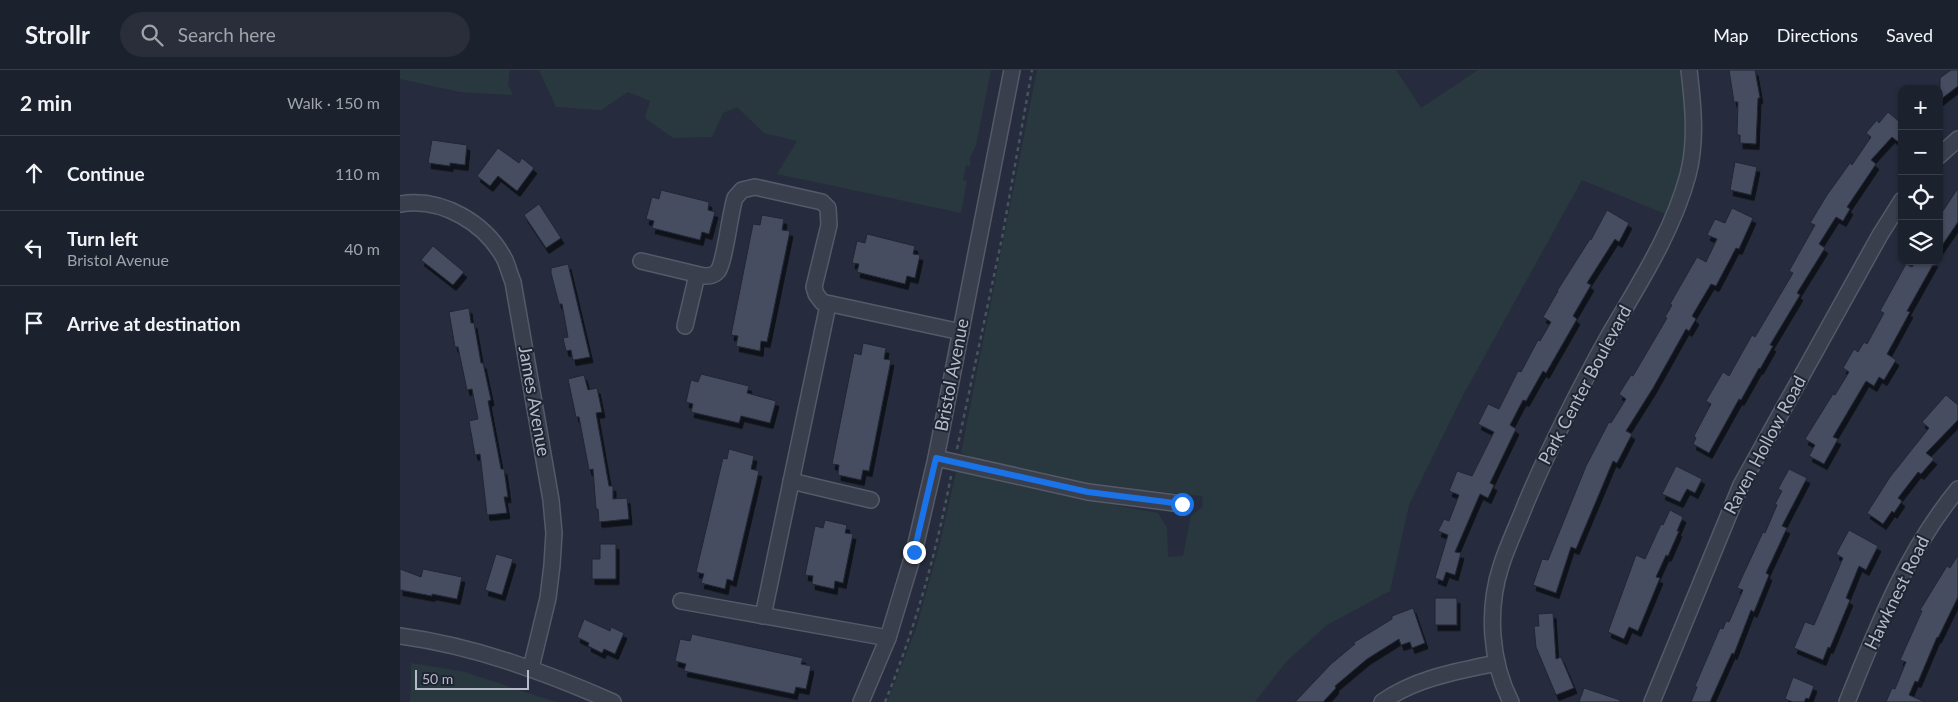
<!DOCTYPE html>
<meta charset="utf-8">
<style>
:root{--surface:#1c212e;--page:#292e3a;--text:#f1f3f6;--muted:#a0a3aa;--line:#3a3e4a}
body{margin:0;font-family:Lato,sans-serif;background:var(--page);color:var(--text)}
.controls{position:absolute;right:15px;top:15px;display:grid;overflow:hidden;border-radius:10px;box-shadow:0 1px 4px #0004}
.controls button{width:45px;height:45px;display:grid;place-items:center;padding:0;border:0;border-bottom:1px solid var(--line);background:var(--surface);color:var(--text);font:25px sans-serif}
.scale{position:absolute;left:15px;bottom:12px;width:114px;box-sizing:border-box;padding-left:5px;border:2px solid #b6bac8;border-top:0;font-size:14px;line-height:18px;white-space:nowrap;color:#b6bac8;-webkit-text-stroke:4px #1f2432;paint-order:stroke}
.stop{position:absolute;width:15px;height:15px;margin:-11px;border:4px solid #1a73e8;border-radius:50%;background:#fff}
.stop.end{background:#1a73e8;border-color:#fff;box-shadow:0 1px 5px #0008}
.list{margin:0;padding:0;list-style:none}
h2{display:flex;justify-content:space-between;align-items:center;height:65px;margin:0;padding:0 20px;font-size:21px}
h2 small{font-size:16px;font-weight:400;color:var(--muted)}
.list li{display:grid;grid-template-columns:32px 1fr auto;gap:15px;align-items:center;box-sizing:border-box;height:75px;padding:0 20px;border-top:1px solid var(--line)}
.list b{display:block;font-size:19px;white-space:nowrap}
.list p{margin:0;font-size:16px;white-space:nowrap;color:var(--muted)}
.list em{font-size:16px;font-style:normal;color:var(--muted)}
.icon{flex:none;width:28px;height:28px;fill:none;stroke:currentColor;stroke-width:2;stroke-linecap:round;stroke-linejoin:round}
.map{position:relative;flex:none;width:1558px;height:632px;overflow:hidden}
header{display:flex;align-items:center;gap:30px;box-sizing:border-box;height:70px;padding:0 25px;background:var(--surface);border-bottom:1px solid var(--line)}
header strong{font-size:24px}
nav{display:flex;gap:28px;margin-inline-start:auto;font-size:18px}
.search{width:350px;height:45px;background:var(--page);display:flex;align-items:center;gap:12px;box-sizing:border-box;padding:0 18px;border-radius:28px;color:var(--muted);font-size:19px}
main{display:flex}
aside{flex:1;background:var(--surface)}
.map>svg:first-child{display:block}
.green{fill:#28383e}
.building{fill:#474d61;stroke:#212634;filter:url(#shadow)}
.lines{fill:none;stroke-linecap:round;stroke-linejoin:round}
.minor-casing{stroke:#555a68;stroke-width:18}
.path{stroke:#46555b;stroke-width:2.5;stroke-dasharray:4 4;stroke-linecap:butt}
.minor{stroke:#3a3f4d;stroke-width:15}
.route{stroke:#1a73e8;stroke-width:6}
.labels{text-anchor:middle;stroke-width:4;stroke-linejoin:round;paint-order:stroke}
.street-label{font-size:18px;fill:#b6bac8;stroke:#1f2432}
</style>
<header>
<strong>Strollr</strong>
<div class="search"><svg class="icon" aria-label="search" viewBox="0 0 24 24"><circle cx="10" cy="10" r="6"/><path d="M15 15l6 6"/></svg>Search here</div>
<nav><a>Map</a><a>Directions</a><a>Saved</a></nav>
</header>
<main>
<aside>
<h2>2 min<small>Walk · 150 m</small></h2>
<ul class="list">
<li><svg class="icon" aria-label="ahead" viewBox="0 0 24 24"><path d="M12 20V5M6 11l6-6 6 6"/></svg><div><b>Continue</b></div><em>110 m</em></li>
<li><svg class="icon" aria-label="left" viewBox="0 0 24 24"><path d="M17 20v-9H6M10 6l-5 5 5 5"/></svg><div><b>Turn left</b><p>Bristol Avenue</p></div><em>40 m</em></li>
<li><svg class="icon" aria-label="arrive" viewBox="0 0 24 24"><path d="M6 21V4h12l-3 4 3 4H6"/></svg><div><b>Arrive at destination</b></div></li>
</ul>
</aside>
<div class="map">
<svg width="1558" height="632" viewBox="0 0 1558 632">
<defs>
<filter id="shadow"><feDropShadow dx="3" dy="5.5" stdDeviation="0" flood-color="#0009"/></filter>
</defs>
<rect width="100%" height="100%" fill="#262c3d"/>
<g class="green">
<path d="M0 0H110L108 15 113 25 60 22 0 9Z"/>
<path d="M139 0H591L576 75 570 87V96L566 95 563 110 567 111 561 143 377 104 397 71 364 63 337 37 323 43 312 67 273 68 245 48 250 31 228 22 201 40 156 37Z"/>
<path d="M637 0H996L1021 38 1078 0H1288L1293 55 1273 147 1182 110 1062 327 1009 435 990 521 927 555 886 592 855 632H487L516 559 540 473 556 402 571 401 661 425 758 443 767 458 768 487 783 486 791 446 803 436 802 426 680 414 624 405 561 383Z"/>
<path d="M11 593 65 602 156 632H10Z"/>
</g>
<g class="building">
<path d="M1329 0H1355L1360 28H1358L1356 74 1340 73V65H1337L1338 32H1334Z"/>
<path d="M1551 0H1558V16L1540 30V8Z"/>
<path d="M1488 42 1502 54V75L1492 67 1471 90 1476 94 1447 137 1450 139 1443 151 1436 147 1419 174 1425 178 1397 223 1400 225 1370 275 1373 276 1360 299 1359 298 1341 330 1339 329 1309 383 1293 374 1296 368 1294 366 1311 334 1306 331 1323 302 1329 306 1352 265 1355 267 1393 203 1389 201 1415 155 1410 153 1427 125 1450 93 1452 95 1471 67 1466 63 1477 50 1479 53Z"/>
<path d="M32 70 67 75 65 95 50 93V96L28 93Z"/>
<path d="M98 78 119 93 122 88 134 98 117 121 98 106 90 116 77 106Z"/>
<path d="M1335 92 1357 97 1351 125 1330 120Z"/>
<path d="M1558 118V152L1539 180V147Z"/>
<path d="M261 120 309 132 308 140 315 142 309 164 302 162 300 170 252 158 254 151 246 149 252 127 259 129Z"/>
<path d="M139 134 161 168 146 178 124 145Z"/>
<path d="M1332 138 1353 148 1339 179 1336 178 1316 216 1311 214 1292 246 1296 249 1289 261 1286 259 1253 318 1226 361 1232 364 1217 393 1213 391 1176 479 1171 477 1156 523 1133 515 1142 489 1148 490 1186 396 1209 352 1211 353 1226 329 1219 324 1231 305 1233 306 1267 248 1265 247 1272 235 1270 234 1297 187 1306 192 1317 169 1307 165 1315 149 1325 153Z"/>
<path d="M1207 140 1229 153 1219 172 1215 169 1187 213 1191 215 1173 246 1177 249 1146 303 1143 301 1126 331 1123 330 1110 355 1116 359 1090 413 1094 415 1088 428 1080 424 1055 482 1061 483 1055 505 1046 502 1043 511 1035 508 1048 465 1038 461 1044 449 1049 451 1059 425 1049 421 1057 401 1072 406 1094 362 1078 354 1088 334 1099 339 1118 301 1121 302 1138 270 1140 271 1151 252 1143 247 1158 221H1157L1190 169 1191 170Z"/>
<path d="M362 145 384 149 382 160 390 161 367 272 361 271 360 281 336 276 338 266 331 265 353 154 360 155Z"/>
<path d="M467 164 515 176 513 184 520 185 515 208 507 206 505 214 457 202 459 194 452 193 457 171 465 173Z"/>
<path d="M33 176 64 202 53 215 21 190Z"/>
<path d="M1516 191H1535L1507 241 1510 242 1487 284 1496 290 1484 310 1479 307 1474 316 1466 311 1433 367 1438 369 1424 394 1409 386 1415 375 1405 369 1433 324 1435 325 1449 302 1443 298 1454 279 1458 282 1464 272 1467 274 1484 243 1480 241 1506 194 1512 197Z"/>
<path d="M168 194 190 287 173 290 171 280 166 281 163 268 168 267 162 234H159L151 203V198Z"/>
<path d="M69 238 71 253H74L81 293H83L91 330 88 331 101 399H104L108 427H104L107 443 87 445 80 384 75 385 69 351 78 349 72 319 67 320 58 277H55L49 242Z"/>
<path d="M463 273 486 278 484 289 491 290 469 401 463 400 461 410 438 405 439 395 432 394 454 283 461 285Z"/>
<path d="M301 304 349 316 347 323 376 331 370 353 341 346 339 353 291 342 293 334 286 332 291 310 298 312Z"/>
<path d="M184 305 188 320 197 318 202 342 196 343 209 416H213V429L227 428 229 449 199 452 198 439H196L193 399 189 400 179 347H176L168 309Z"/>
<path d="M1546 325 1558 335V350L1526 383 1534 389 1521 404 1518 402 1498 428 1502 431 1494 443 1492 441 1483 454 1467 443 1490 407 1529 358 1522 352Z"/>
<path d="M329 379 354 386 351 399 359 401 333 511 327 509 325 519 301 513 304 504 296 502 323 388 327 389Z"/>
<path d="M1276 396 1302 409 1295 423 1287 419 1280 432 1262 424Z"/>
<path d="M1389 399 1407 408 1382 456 1387 458 1366 503 1369 505 1354 542 1351 540 1334 584 1332 583 1310 632H1291L1297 617 1295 616 1320 558 1323 559 1326 551 1329 552 1343 520 1337 518 1363 462 1365 463 1377 435 1375 434 1382 421 1378 419Z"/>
<path d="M1270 440 1283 447 1277 461H1279L1268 486 1266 485 1256 507 1260 508 1238 561 1229 557 1224 569 1208 562 1236 485 1245 489 1261 454 1263 455Z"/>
<path d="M425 450 447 455 445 463 453 464 443 513 435 511 434 519 412 514 413 506 405 505 415 456 423 458Z"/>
<path d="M1449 460 1478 476 1466 500 1459 496 1446 528 1450 530 1430 578 1428 577 1423 590 1394 578 1405 552 1414 555 1443 488 1436 484Z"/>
<path d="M200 474H216V509H192V489H200Z"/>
<path d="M96 484 113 489 102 525 85 520Z"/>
<path d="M1558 485V527L1538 568 1537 567 1518 612 1515 611 1509 625 1525 632H1486L1492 618 1495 619 1506 592 1500 590 1522 541 1520 540 1547 496 1550 498Z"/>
<path d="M0 499 21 507 23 499 62 507 57 529 32 524V526L0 520Z"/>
<rect x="1035" y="528" width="22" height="27"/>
<path d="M1013 538 1025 573 1012 578 1010 572 1001 575 999 569 967 589 935 616 936 618 923 632H895L931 594 955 574 953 573 992 549V546Z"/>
<path d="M1153 543 1156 589 1161 587 1174 618 1156 625 1136 577 1134 556H1139L1138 544Z"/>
<path d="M184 549 210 561 211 557 224 563 215 584 204 579 202 583 188 576 189 573 177 567Z"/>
<path d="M292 564 403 588 401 594 411 596 406 619 396 617 394 624 284 601 286 594 275 591 280 569 290 571Z"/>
<path d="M1393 607 1414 616 1409 629 1406 628 1404 632H1393L1385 629Z"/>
<path d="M1184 618 1220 630V632H1179Z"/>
</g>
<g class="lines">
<g class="minor-casing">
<g id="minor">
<path d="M1539 86 1558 69"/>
<path d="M0 134C42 127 86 153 105 190 108 197 110 205 113 212L151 430 154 463 152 495 148 528 131 598"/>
<path d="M241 191 304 206C309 206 314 206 318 201 325 191 330 143 335 128L342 120 355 117 422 132 428 138 429 155 414 217 416 224 422 232 561 262"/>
<path d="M285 256 297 205"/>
<path d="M536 388 688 422 782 434"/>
<path d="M391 411 471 430"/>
<path d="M281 531 488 568"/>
<path d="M363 546 428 235"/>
<path d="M0 566C74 576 145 602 213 632"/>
<path d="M461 632 488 568 514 482 536 388 612 0"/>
<path d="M982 632C1016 608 1058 601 1097 593"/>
<path d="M1111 632C1090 591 1087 539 1101 496 1108 474 1118 454 1126 433 1150 376 1178 321 1208 267 1238 215 1272 164 1288 105 1297 71 1293 34 1289 0"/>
<path d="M1252 632 1341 415 1480 165 1502 130"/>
<path d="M1447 632C1477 558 1506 482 1558 419"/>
</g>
</g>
<g class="path">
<path d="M557 379 602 168 632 0"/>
<path d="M485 632C515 559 536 484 551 406"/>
<path d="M1558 632V631"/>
</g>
<use href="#minor" class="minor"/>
</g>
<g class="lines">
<path class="route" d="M514 482 536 388 688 422 782 434"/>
</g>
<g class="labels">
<g class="street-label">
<text transform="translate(552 305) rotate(-79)" y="6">Bristol Avenue</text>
<text transform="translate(1185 315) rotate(-62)" y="6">Park Center Boulevard</text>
<text transform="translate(134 331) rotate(80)" y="6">James Avenue</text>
<text transform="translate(1365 375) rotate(-62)" y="6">Raven Hollow Road</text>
<text transform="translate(1497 523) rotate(-64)" y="6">Hawknest Road</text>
</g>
</g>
</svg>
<div class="controls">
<button>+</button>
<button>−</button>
<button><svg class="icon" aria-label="locate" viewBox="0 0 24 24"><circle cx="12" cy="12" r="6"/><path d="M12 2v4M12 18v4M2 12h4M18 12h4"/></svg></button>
<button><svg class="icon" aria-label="layers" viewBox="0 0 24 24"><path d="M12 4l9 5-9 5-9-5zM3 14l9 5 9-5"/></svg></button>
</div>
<div class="scale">50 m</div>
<div class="stop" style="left:782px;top:434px"></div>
<div class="stop end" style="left:514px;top:482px"></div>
</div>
</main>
